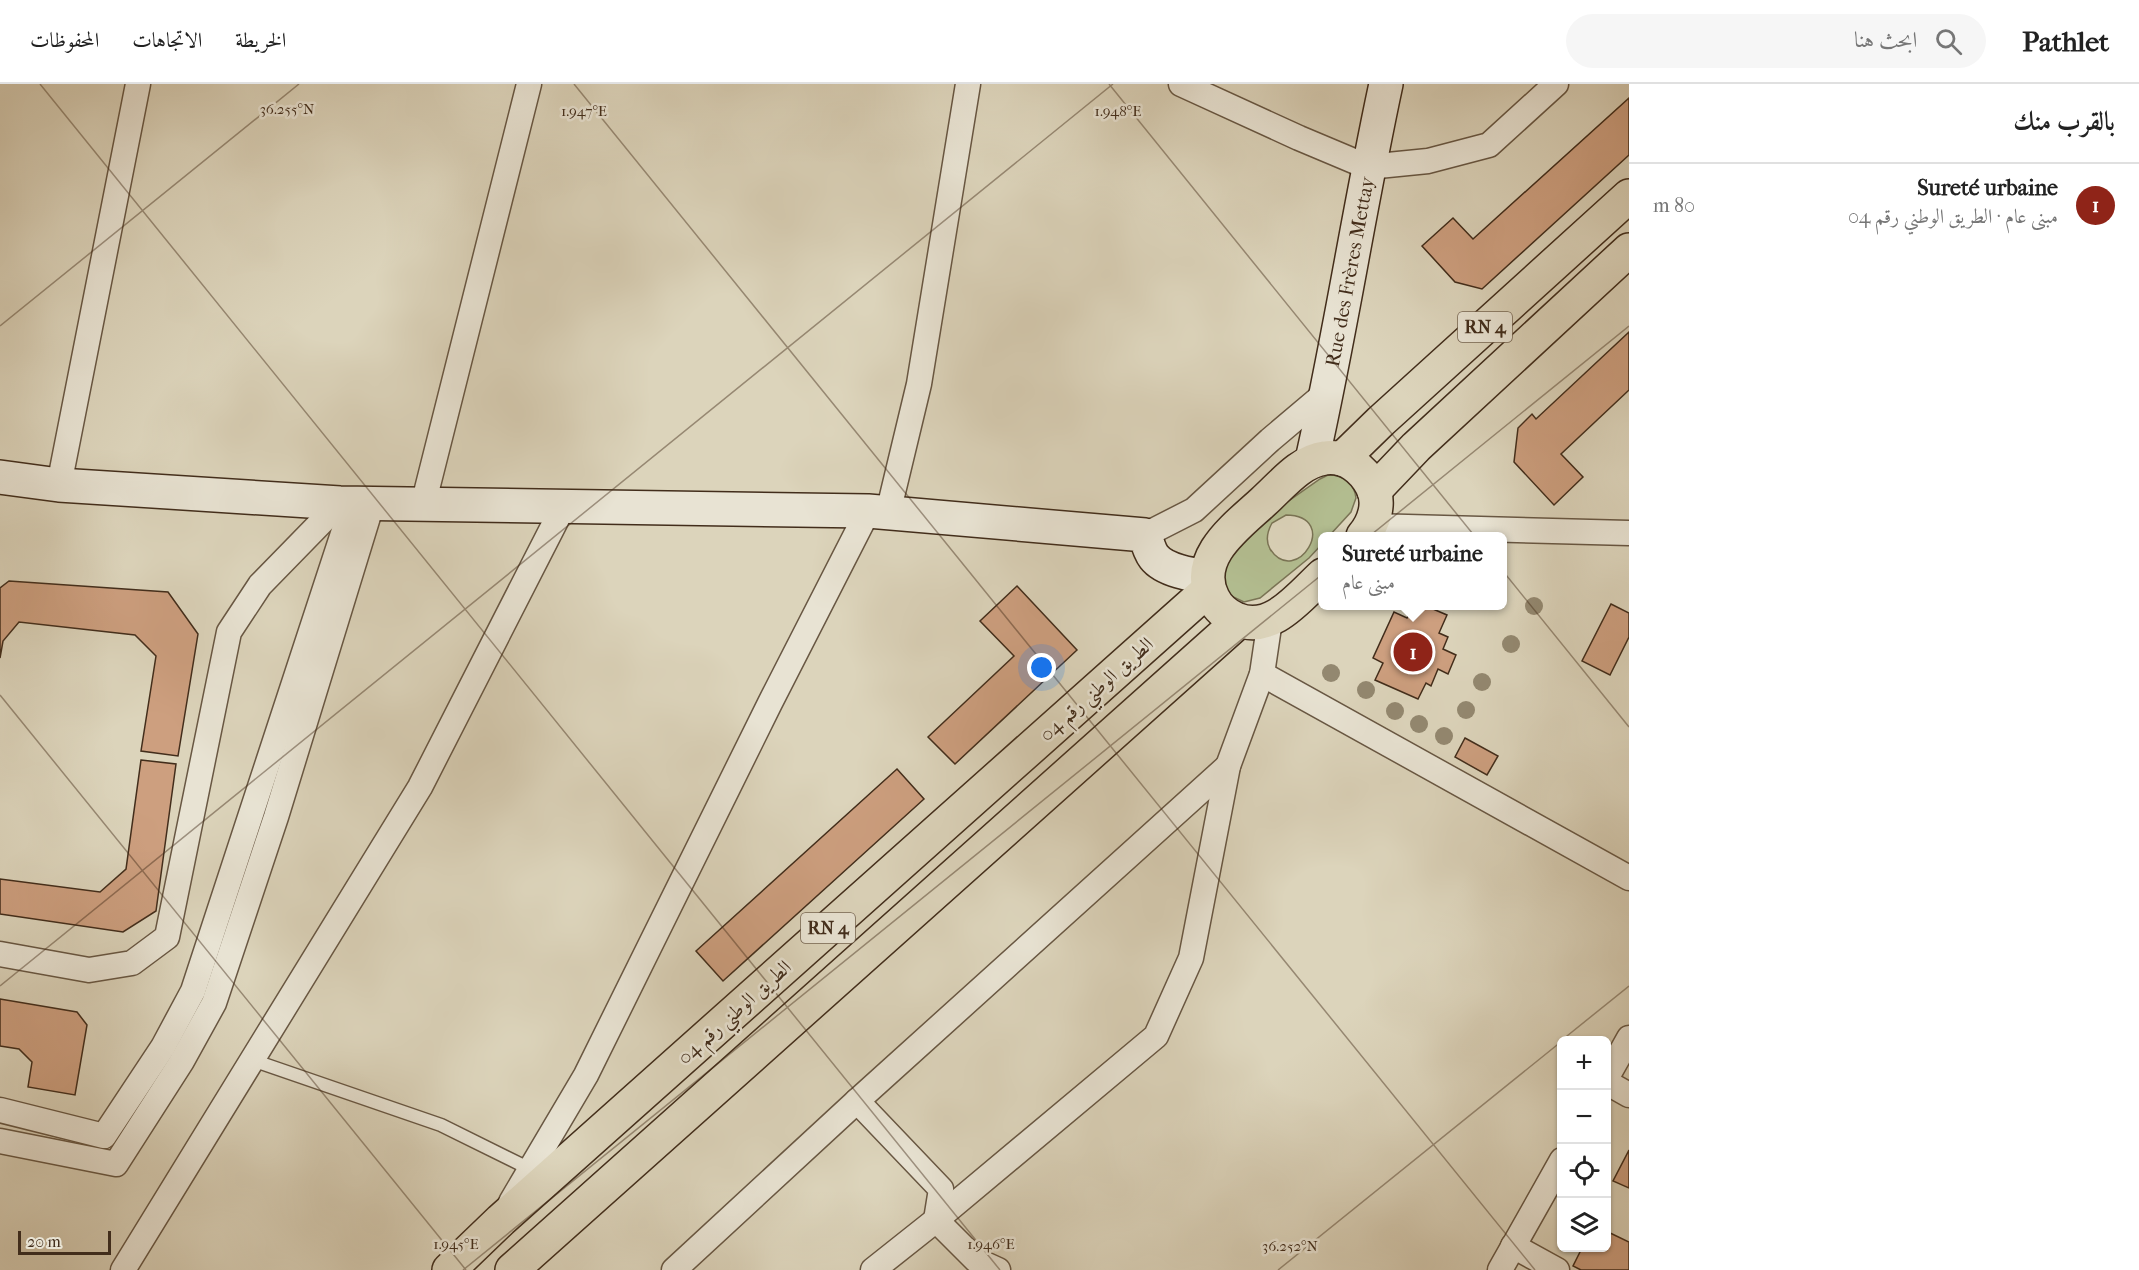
<!DOCTYPE html>
<html lang="ar">
<meta charset="utf-8">
<style>
:root{--surface:#fff;--page:#f6f6f6;--text:#222;--muted:#767676;--line:#e0e0e0;--accent:#8f2418}
body{margin:0;font-family:"IM FELL French Canon",Amiri,serif;background:var(--page);color:var(--text);direction:rtl}
.controls{position:absolute;right:18px;bottom:18px;display:grid;overflow:hidden;border-radius:9px;box-shadow:0 2px 4px #0004}
.controls button{width:54px;height:54px;display:grid;place-items:center;padding:0;border:0;border-bottom:2px solid var(--line);background:var(--surface);color:var(--text);font:30px sans-serif}
.scale{position:absolute;left:18px;bottom:15px;width:93px;box-sizing:border-box;padding-left:6px;border:3px solid #422d1b;border-top:0;font-size:16px;line-height:21px;white-space:nowrap;color:#422d1b;-webkit-text-stroke:4px #e8e3d3;paint-order:stroke}
.you{position:absolute;left:1042px;top:584px;width:21px;height:21px;margin:-15px;border:4px solid #fff;border-radius:50%;background:#1a73e8;box-shadow:0 0 0 9px #1a73e833}
.badge{display:grid;place-items:center;width:39px;height:39px;border-radius:50%;background:var(--accent);color:#fff;font-size:20px;font-weight:700}
.pin{position:absolute;translate:-50% -50%;border:3px solid #fff;box-shadow:0 2px 6px #0006}
.popup{position:absolute;left:1318px;top:448px;width:189px;height:78px;box-sizing:border-box;display:grid;place-content:center;border-radius:9px;background:var(--surface);filter:drop-shadow(0 2px 4px #0005);font-size:20px;white-space:nowrap;color:var(--muted)}
.popup b{font-size:22px;color:var(--text)}
.popup::after{content:'';position:absolute;left:50%;top:100%;margin-left:-12px;border:12px solid transparent;border-top-color:var(--surface)}
.list{margin:0;padding:0;list-style:none}
h2{display:flex;justify-content:space-between;align-items:center;height:78px;margin:0;padding:0 24px;font-size:26px}
h2 small{font-size:20px;font-weight:400;color:var(--muted)}
.list li{display:grid;grid-template-columns:39px 1fr auto;gap:18px;align-items:center;box-sizing:border-box;height:84px;padding:0 24px;border-top:2px solid var(--line)}
.list b{display:block;font-size:22px;white-space:nowrap}
.list p{margin:0;font-size:20px;white-space:nowrap;color:var(--muted)}
.list em{font-size:20px;font-style:normal;color:var(--muted)}
.icon{flex:none;width:33px;height:33px;fill:none;stroke:currentColor;stroke-width:2;stroke-linecap:round;stroke-linejoin:round}
.map{position:relative;flex:none;width:1629px;height:1186px;overflow:hidden;direction:ltr}
header{display:flex;align-items:center;gap:36px;box-sizing:border-box;height:84px;padding:0 30px;background:var(--surface);border-bottom:2px solid var(--line)}
header strong{font-size:28px}
nav{display:flex;gap:33px;margin-inline-start:auto;font-size:21px}
.search{width:420px;height:54px;background:var(--page);display:flex;align-items:center;gap:15px;box-sizing:border-box;padding:0 21px;border-radius:33px;color:var(--muted);font-size:22px}
main{display:flex}
aside{flex:1;background:var(--surface)}
.map>svg:first-child{display:block}
.green{fill:#b2bc8f;stroke:#7a7455;stroke-width:1.5;fill-rule:evenodd}
.building{fill:#cd9f7f;stroke:#422d1b;stroke-width:1.5}
.lines{fill:none;stroke-linecap:round;stroke-linejoin:round}
.lane-casing{stroke:#685743;stroke-width:15}
.street-casing{stroke:#685743;stroke-width:27}
.secondary-casing{stroke:#422d1b;stroke-width:36}
.highway-casing{stroke:#422d1b;stroke-width:36}
.lane{stroke:#e8e3d3;stroke-width:12}
.street{stroke:#e8e3d3;stroke-width:24}
.secondary{stroke:#e8e3d3;stroke-width:33}
.highway{stroke:#dcd4bb;stroke-width:33}
.tree{fill:#938870}
.ticks{fill:none;stroke:#422d1b;stroke-width:1.5;stroke-opacity:0.45}
.labels{text-anchor:middle;stroke-width:5;stroke-linejoin:round;paint-order:stroke}
.shield{fill:#e8e3d3;stroke:#746452;stroke-width:1.5}
.shield-label{font-size:18px;font-weight:bold;fill:#422d1b}
.street-label{font-size:20px;fill:#422d1b;stroke:#e8e3d3}
.ticks-label{font-size:15px;text-anchor:middle;fill:#422d1b;stroke:#e8e3d3;stroke-width:5;stroke-linejoin:round;paint-order:stroke}
</style>
<header>
<strong>Pathlet</strong>
<div class="search"><svg class="icon" aria-label="search" viewBox="0 0 24 24"><circle cx="10" cy="10" r="6"/><path d="M15 15l6 6"/></svg>ابحث هنا</div>
<nav><a>الخريطة</a><a>الاتجاهات</a><a>المحفوظات</a></nav>
</header>
<main>
<aside>
<h2>بالقرب منك<small></small></h2>
<ul class="list">
<li><span class="badge">1</span><div><b>Sureté urbaine</b><p>مبنى عام · الطريق الوطني رقم 04</p></div><em>80 m</em></li>
</ul>
</aside>
<div class="map">
<svg width="1629" height="1186" viewBox="0 0 1629 1186">
<rect width="100%" height="100%" fill="#dcd4bb"/>
<filter id="stains"><feTurbulence type="fractalNoise" baseFrequency=".00333" numOctaves="4"/><feColorMatrix values="0 0 0 0 .2 0 0 0 0 .09 0 0 0 0 .02 0 0 0 .5 -.17"/></filter>
<radialGradient id="worn" r=".72"><stop offset=".6" stop-color="#630" stop-opacity="0"/><stop offset="1" stop-color="#630" stop-opacity=".3"/></radialGradient>
<path class="green" d="M1328 391C1344 391 1354 398 1356 414L1351 428 1329 452H1323V459L1309 474 1260 514 1244 518 1229 511 1223 503V485L1228 476 1270 430 1320 395ZM1286 431C1342 432 1296 505 1270 465 1265 456 1267 448 1272 439Z"/>
<g class="building">
<path d="M1629 14V71L1482 205 1455 198 1422 162 1453 134 1473 155Z"/>
<path d="M1629 248V306L1561 370 1583 393 1554 421 1514 378 1518 344 1532 330 1536 335Z"/>
<path d="M9 497 168 508 198 550 178 672 141 667 156 572 135 551 19 538 3 557 0 574V504Z"/>
<path d="M1017 502 1077 566 955 680 928 653 1014 572 980 537Z"/>
<path d="M1611 520 1629 529V553L1610 591 1582 577Z"/>
<path d="M1413 522H1426L1447 531 1439 549 1448 553 1443 565 1456 571 1448 590 1438 585 1431 602 1426 599 1418 615 1375 596 1383 579 1373 574 1394 528 1407 534Z"/>
<path d="M1465 654 1498 672 1487 691 1455 673Z"/>
<path d="M141 676 176 680 156 827 123 848 0 830V795L100 808 126 785Z"/>
<path d="M897 685 924 715 723 897 696 867Z"/>
<path d="M0 915 77 928 87 941 75 1011 28 1003 32 978 19 965 0 962Z"/>
<path d="M1629 1066V1104L1613 1097Z"/>
<path d="M1606 1147 1629 1158V1186H1581L1573 1182 1582 1164H1606Z"/>
</g>
<g class="lines">
<g class="lane-casing">
<path id="lane" d="M252 976 441 1041 530 1085"/>
</g>
<g class="street-casing">
<g id="street">
<path d="M1181 0 1299 54 1368 83 1428 77 1489 61 1556 0"/>
<path d="M59 401 138 0"/>
<path d="M423 421 529 0"/>
<path d="M888 429 919 300 968 0"/>
<path d="M1371 442 1629 449"/>
<path d="M1145 451 1194 426 1270 356 1328 307"/>
<path d="M1262 590 1629 794"/>
<path d="M0 870 89 886 132 879 167 853 229 548 260 501 340 419"/>
<path d="M1606 995 1629 954"/>
<path d="M1606 998 1629 1011"/>
<path d="M857 1017 941 1105 936 1136 976 1176 998 1186"/>
<path d="M0 1026 104 1052 163 963 193 907 353 419"/>
<path d="M0 1057 116 1080 182 977 214 919 276 733 372 420"/>
<path d="M511 1118 586 991 770 619 868 427"/>
<path d="M1513 1162 1557 1186"/>
<path d="M123 1186 420 703 563 423"/>
<path d="M674 1186 857 1017 1228 682"/>
<path d="M873 1186 936 1136 1156 952 1191 874 1228 682 1262 590 1270 536"/>
<path d="M1500 1186 1562 1076"/>
</g>
</g>
<g class="secondary-casing">
<g id="secondary">
<path id="s1" d="M1312 376C1340 252 1359 125 1386 0"/>
<path d="M0 393 59 401 340 419 868 427 1145 451C1147 458 1150 468 1154 473 1164 486 1193 492 1207 491"/>
</g>
</g>
<g class="highway-casing">
<g id="highway">
<path d="M1342 375 1381 337 1629 112"/>
<path d="M1374 407 1416 363 1629 166"/>
<path d="M1323 491C1300 512 1271 551 1236 535 1226 531 1218 524 1213 514 1192 474 1237 442 1263 418 1281 402 1300 377 1325 374 1346 371 1363 385 1372 402 1381 419 1374 439 1363 452"/>
<path d="M449 1186 501 1136 1209 505"/>
<path d="M512 1186 1239 537"/>
</g>
</g>
<use href="#lane" class="lane"/>
<use href="#street" class="street"/>
<use href="#secondary" class="secondary"/>
<use href="#highway" class="highway"/>
</g>
<g class="tree">
<circle cx="1534" cy="522" r="9"/>
<circle cx="1511" cy="560" r="9"/>
<circle cx="1331" cy="589" r="9"/>
<circle cx="1482" cy="598" r="9"/>
<circle cx="1366" cy="606" r="9"/>
<circle cx="1466" cy="626" r="9"/>
<circle cx="1395" cy="627" r="9"/>
<circle cx="1419" cy="640" r="9"/>
<circle cx="1444" cy="652" r="9"/>
</g>
<path class="ticks" d="M40 0 1000 1186M574 0 1535 1186M1109 0 1629 643M0 242 299 0M0 611 466 1186M0 902 1113 0M1562 956 1629 902M463 1186 1629 242M1278 1186 1562 957"/>
<g class="labels">
<g class="shield">
<rect x="1458" y="228" width="54" height="30" rx="4.5"/>
<rect x="801" y="829" width="54" height="30" rx="4.5"/>
</g>
<g class="shield-label">
<text x="1485" y="249">RN 4</text>
<text x="828" y="850">RN 4</text>
</g>
<g class="street-label">
<text dy="7" stroke="none"><textPath href="#s1" startOffset="192">Rue des Frères Mettay</textPath></text>
<text transform="translate(1096 605) rotate(-42)" y="7">الطريق الوطني رقم 04</text>
<text transform="translate(734 928) rotate(-42)" y="7">الطريق الوطني رقم 04</text>
</g>
</g>
<g class="ticks-label">
<text x="287" y="30">36.255°N</text>
<text x="584" y="32">1.947°E</text>
<text x="1118" y="32">1.948°E</text>
<text x="456" y="1165">1.945°E</text>
<text x="991" y="1165">1.946°E</text>
<text x="1290" y="1167">36.252°N</text>
</g>
<rect width="100%" height="100%" filter="url(#stains)"/>
<rect width="100%" height="100%" fill="url(#worn)"/>
</svg>
<div class="controls">
<button>+</button>
<button>−</button>
<button><svg class="icon" aria-label="locate" viewBox="0 0 24 24"><circle cx="12" cy="12" r="6"/><path d="M12 2v4M12 18v4M2 12h4M18 12h4"/></svg></button>
<button><svg class="icon" aria-label="layers" viewBox="0 0 24 24"><path d="M12 4l9 5-9 5-9-5zM3 14l9 5 9-5"/></svg></button>
</div>
<div class="scale">20 m</div>
<div class="you"></div>
<div class="pin badge" style="left:1413px;top:568px">1</div>
<div class="popup"><b>Sureté urbaine</b>مبنى عام</div>
</div>
</main>
